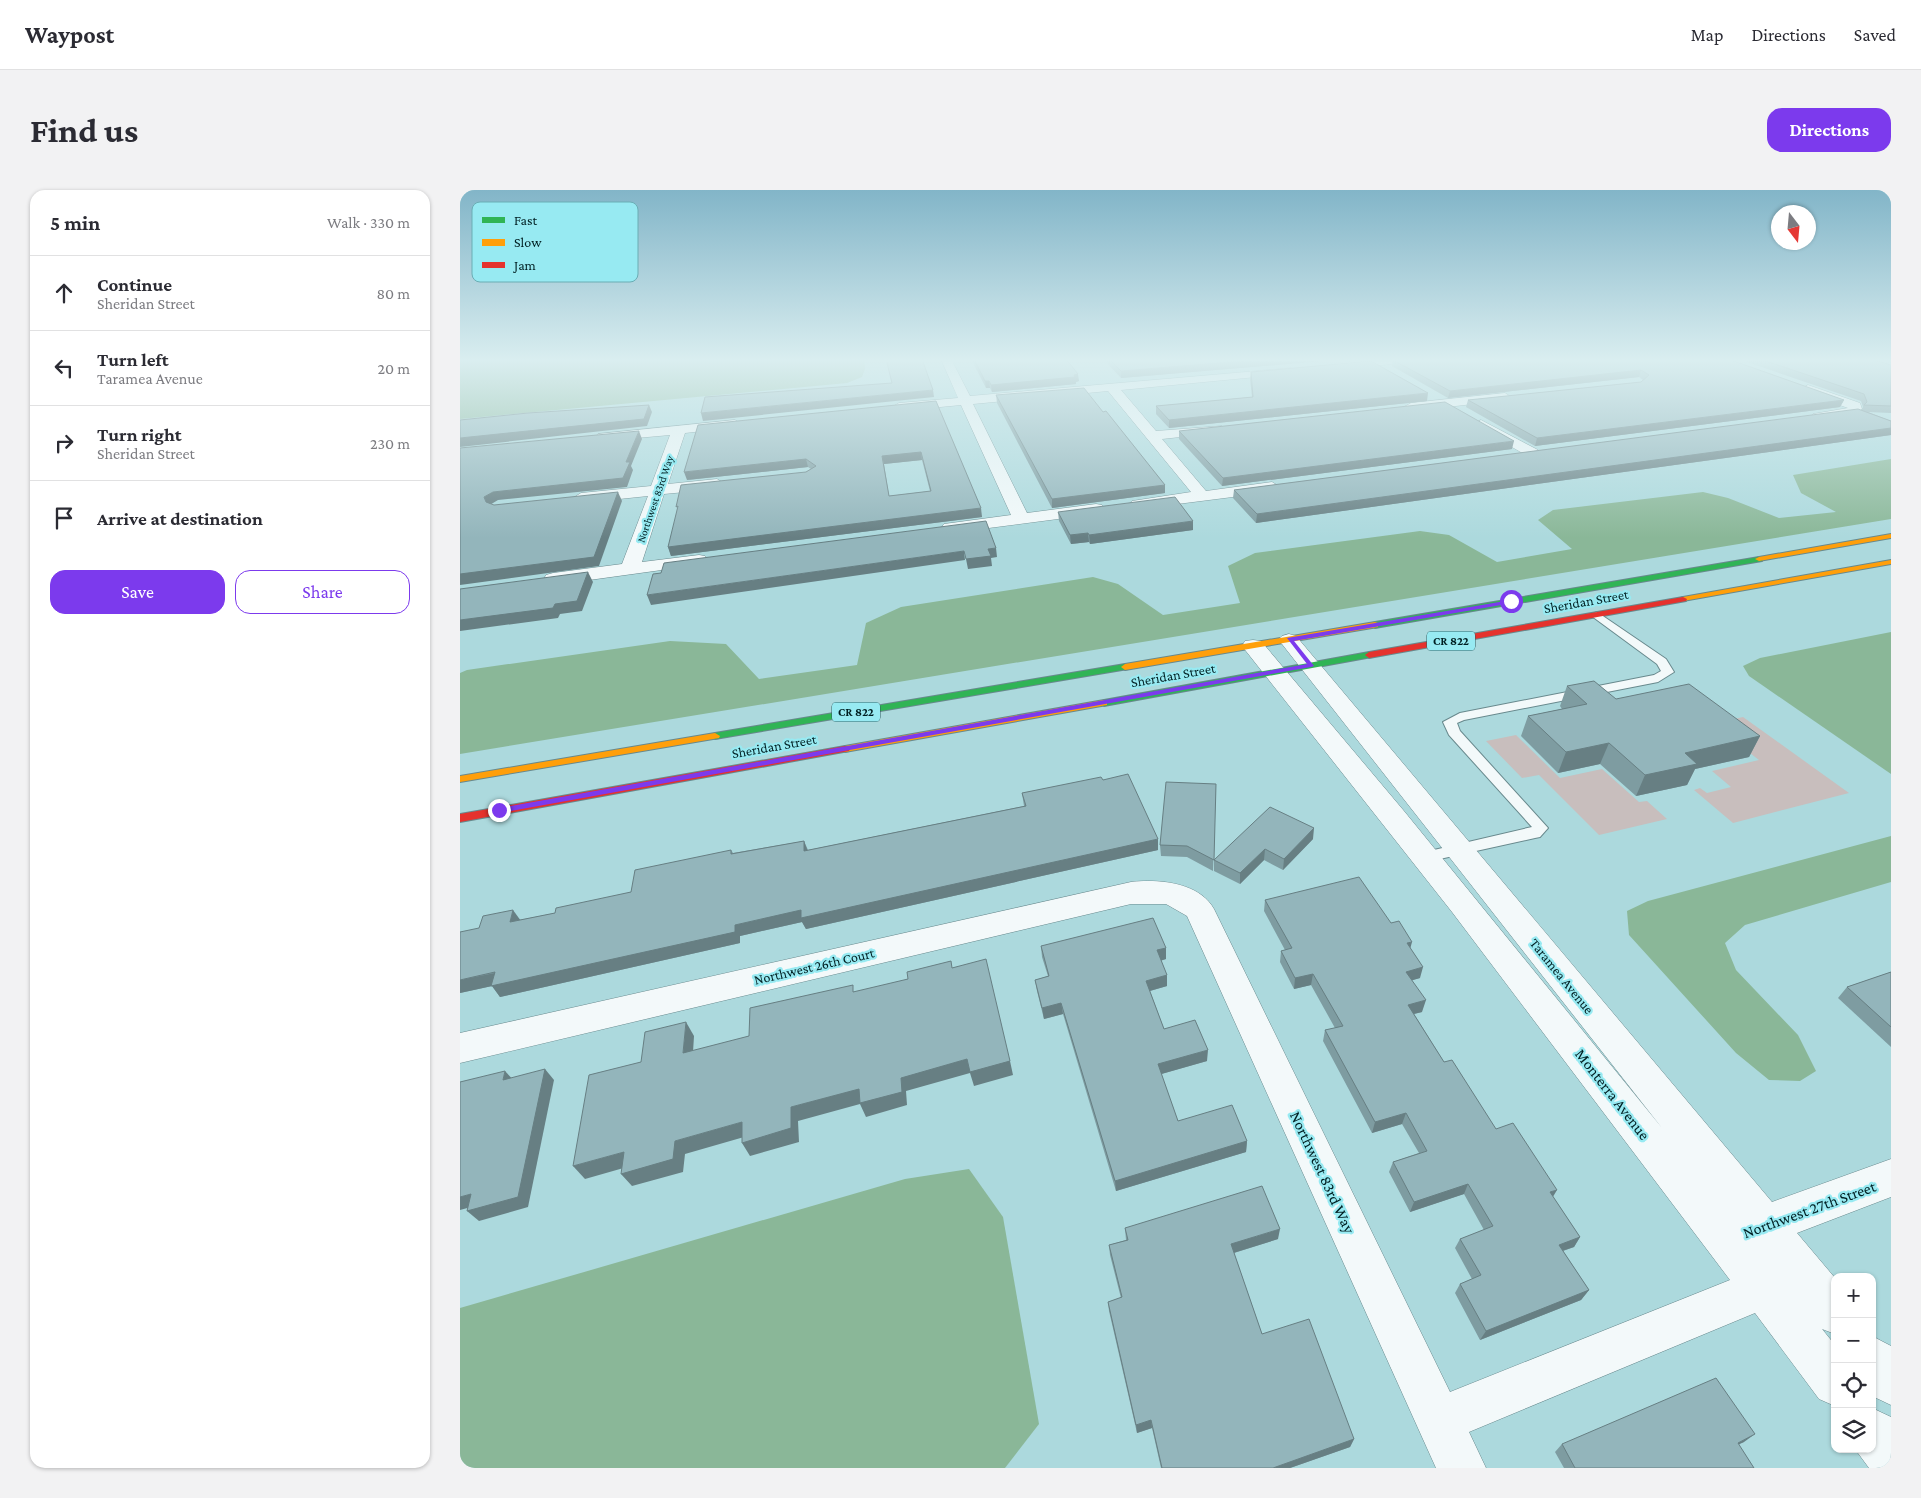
<!DOCTYPE html>
<meta charset="utf-8">
<style>
:root{--surface:#fff;--page:#f2f2f3;--text:#2b2b33;--muted:#7c7c81;--line:#e1e1e2;--accent:#7c3aed}
body{margin:0;font-family:"Crimson Pro",serif;background:var(--page);color:var(--text)}
.controls{position:absolute;right:15px;bottom:15px;display:grid;overflow:hidden;border-radius:10px;box-shadow:0 1px 4px #0004}
.controls button{width:45px;height:45px;display:grid;place-items:center;padding:0;border:0;border-bottom:1px solid var(--line);background:var(--surface);color:var(--text);font:25px sans-serif}
.compass{position:absolute;left:1311px;top:15px;width:45px;height:45px;border-radius:50%;background:var(--surface);box-shadow:0 1px 4px #0004;rotate:164deg}
.stop{position:absolute;width:15px;height:15px;margin:-11px;border:4px solid #7c3aed;border-radius:50%;background:#fff}
.stop.end{background:#7c3aed;border-color:#fff;box-shadow:0 1px 5px #0008}
.list{margin:0;padding:0;list-style:none}
h2{display:flex;justify-content:space-between;align-items:center;height:65px;margin:0;padding:0 20px;font-size:21px}
h2 small{font-size:16px;font-weight:400;color:var(--muted)}
.list li{display:grid;grid-template-columns:32px 1fr auto;gap:15px;align-items:center;box-sizing:border-box;height:75px;padding:0 20px;border-top:1px solid var(--line)}
.list b{display:block;font-size:19px;white-space:nowrap}
.list p{margin:0;font-size:16px;white-space:nowrap;color:var(--muted)}
.list em{font-size:16px;font-style:normal;color:var(--muted)}
.actions{display:flex;gap:10px;padding:15px 20px}
.actions a{flex:1;padding:11px 0;border:1px solid var(--accent);border-radius:15px;text-align:center;font-size:18px;color:var(--accent)}
.actions .main{background:var(--accent);color:#fff}
.icon{flex:none;width:28px;height:28px;fill:none;stroke:currentColor;stroke-width:2;stroke-linecap:round;stroke-linejoin:round}
.map{position:relative;flex:none;width:1431px;height:1278px;overflow:hidden;border-radius:15px}
header{display:flex;align-items:center;gap:30px;box-sizing:border-box;height:70px;padding:0 25px;background:var(--surface);border-bottom:1px solid var(--line)}
header strong{font-size:24px}
nav{display:flex;gap:28px;margin-inline-start:auto;font-size:18px}
.intro{display:flex;align-items:center;justify-content:space-between;box-sizing:border-box;height:120px;padding:0 30px}
h1{margin:0;font-size:35px}
.button{padding:12px 22px;border-radius:15px;background:var(--accent);color:#fff;font-size:18px;font-weight:700}
main{display:flex;gap:30px;padding:0 30px}
aside{flex:1;background:var(--surface);border-radius:15px;box-shadow:0 1px 4px #0004}
.map>svg:first-child{display:block}
.green{fill:#c8bebd}
.water{fill:#8ab798}
.lines{fill:none;stroke-linecap:round;stroke-linejoin:round}
.lane-casing{stroke:#68898d;stroke-width:2}
.street-casing{stroke:#68898d;stroke-width:1}
.fast-casing{stroke:#68898d;stroke-width:2}
.slow-casing{stroke:#68898d;stroke-width:2}
.jam-casing{stroke:#68898d;stroke-width:2}
.lane{fill:#f3f9fa;fill-rule:evenodd}
.street{fill:#f3f9fa;fill-rule:evenodd}
.fast{fill:#30b455;fill-rule:evenodd}
.slow{fill:#ff9f0a;fill-rule:evenodd}
.jam{fill:#e5322d;fill-rule:evenodd}
.wall{fill:#7e9ca1;fill-rule:evenodd}
.shaded-wall{fill:#677f83}
.building{fill:#93b5bb;stroke:#677f83;fill-rule:evenodd}
.route{fill:#7c3aed}
.labels{text-anchor:middle;stroke-width:4.5;stroke-linejoin:round;paint-order:stroke}
.far-street-label{font-size:11px;fill:#001f22;stroke:#97eaf2}
.shield{fill:#97eaf2;stroke:#2d5c60;stroke-width:1}
.shield-label{font-size:12px;font-weight:bold;fill:#001f22}
.street-label{font-size:14px;fill:#001f22;stroke:#97eaf2}
.near-street-label{font-size:16px;fill:#001f22;stroke:#97eaf2}
.key{fill:#97eaf2;stroke:#6aadb4;stroke-width:1}
.key-label{font-size:14px;fill:#001f22}
</style>
<header>
<strong>Waypost</strong>
<nav><a>Map</a><a>Directions</a><a>Saved</a></nav>
</header>
<div class="intro"><h1>Find us</h1><a class="button">Directions</a></div>
<main>
<aside>
<h2>5 min<small>Walk · 330 m</small></h2>
<ul class="list">
<li><svg class="icon" aria-label="ahead" viewBox="0 0 24 24"><path d="M12 20V5M6 11l6-6 6 6"/></svg><div><b>Continue</b><p>Sheridan Street</p></div><em>80 m</em></li>
<li><svg class="icon" aria-label="left" viewBox="0 0 24 24"><path d="M17 20v-9H6M10 6l-5 5 5 5"/></svg><div><b>Turn left</b><p>Taramea Avenue</p></div><em>20 m</em></li>
<li><svg class="icon" aria-label="right" viewBox="0 0 24 24"><path d="M7 20v-9h11M14 6l5 5-5 5"/></svg><div><b>Turn right</b><p>Sheridan Street</p></div><em>230 m</em></li>
<li><svg class="icon" aria-label="arrive" viewBox="0 0 24 24"><path d="M6 21V4h12l-3 4 3 4H6"/></svg><div><b>Arrive at destination</b></div></li>
</ul>
<div class="actions"><a class="main">Save</a><a>Share</a></div>
</aside>
<div class="map">
<svg width="1431" height="1278" viewBox="0 0 1431 1278">
<rect width="100%" height="100%" fill="#acd9dd"/>
<g class="green">
<path d="M1283 527 1389 603 1273 633 1234 600 1240 598 1247 603 1271 597 1252 581 1299 570 1252 534Z"/>
<path d="M1056 545 1100 588 1142 579 1179 612 1187 611 1207 629 1139 645 1079 585 1062 588 1026 551Z"/>
</g>
<g class="water">
<path d="M0 169H404L405 179 402 187 387 193 0 229Z"/>
<path d="M1431 269V329L0 564V483L7 480 210 451 266 454 299 489 397 475 406 433 441 417 633 387 658 394 703 425 780 413 768 376 795 363 960 341 989 345 1037 372 1112 359 1078 330 1093 320 1243 302 1268 308 1319 328 1376 322 1341 303 1333 285Z"/>
<path d="M1431 442V584L1289 486 1283 476 1300 468Z"/>
<path d="M1431 646V692L1285 735 1265 753 1276 780 1338 845 1356 881 1340 891 1309 890 1276 863 1169 745 1167 721 1188 711Z"/>
<path d="M509 979 543 1027 579 1234 545 1278H0V1118L445 989Z"/>
</g>
<g class="lines">
<g class="lane-casing">
<path id="lane" d="M1137 422 1206 469 1214 482 1198 492 1004 530 997 533 1000 541 1088 638 1080 647 1075 648 966 672 961 671 958 667 961 663 1072 637 989 545 983 532 1000 523 1194 485 1201 481 1197 474 1133 427 1131 425Z"/>
</g>
<g class="street-casing">
<g id="street">
<path d="M481 169H491L510 206 831 178V182L827 184 661 200 696 241 762 236 764 239 757 243 702 249 746 301 812 292 820 297 812 302 678 319 672 317 670 314 672 311 731 302 648 201 513 214 567 323 636 314 642 315 644 319 642 323 636 324 490 343 484 342 481 338 484 334 551 325 501 215 439 221 432 217 439 213 498 208Z"/>
<path d="M919 169H960L954 172 877 179 871 176 877 173Z"/>
<path d="M1348 195 1400 213 1402 219 1391 226 1353 230 1351 227 1353 224 1388 218 1344 202 1342 199Z"/>
<path d="M1045 203 1051 207 1049 210 951 221 944 217 951 213Z"/>
<path d="M275 230 282 234 280 237 225 243 208 294 257 289 265 294 257 299 204 304 182 372 239 365 245 366 248 370 245 374 93 395 86 393 84 389 86 385 93 383 162 374 188 306 121 313 113 308 121 303 191 296 210 245 143 251 138 250 136 247 138 244Z"/>
<path d="M1021 230 1078 260 1080 263 1078 266H1068L1016 237 1014 234Z"/>
<path d="M829 444 836 446 1312 1012 1431 969V1007L1337 1043 1375 1088V1144L1362 1139 1375 1155V1216L1359 1209 1295 1123 1009 1242 1026 1278H976L727 726 706 714H671L0 873V843L671 692C698 689 739 692 754 719L990 1202 1270 1090 992 722 782 456 785 451 793 450 801 451 944 621 1202 938 822 454 818 450 822 446Z"/>
<path d="M1412 1146 1431 1156V1215L1412 1206Z"/>
<path d="M1412 1218 1431 1227V1278H1409L1395 1259H1412Z"/>
</g>
</g>
<g class="fast-casing">
<g id="fast">
<path d="M1299 367 1303 369 1302 371 915 438 911 435 915 432Z"/>
<path d="M909 462 912 463V467L644 516 639 513 644 510Z"/>
<path d="M665 474 668 475V479L255 549 250 546 255 543Z"/>
</g>
</g>
<g class="slow-casing">
<g id="slow">
<path d="M1431 344V348L1299 371 1295 369 1299 367Z"/>
<path d="M1431 370V374L1223 411 1219 409 1223 407Z"/>
<path d="M915 432 918 433V437L665 480 661 477 665 474Z"/>
<path d="M644 510 647 511V515L385 562 380 559 385 556Z"/>
<path d="M255 543 260 546 259 548 0 592V586Z"/>
</g>
</g>
<g class="jam-casing">
<g id="jam">
<path d="M1223 407 1227 409 1226 411 909 468 905 465 909 462Z"/>
<path d="M385 556 389 557 390 559 389 561 0 632V624Z"/>
</g>
</g>
<use href="#lane" class="lane"/>
<use href="#street" class="street"/>
<use href="#fast" class="fast"/>
<use href="#slow" class="slow"/>
<use href="#jam" class="jam"/>
</g>
<g class="wall">
<path d="M511 169H606L619 191 616 192V194L532 202 530 198H526Z"/>
<path d="M643 169H887L661 188Z"/>
<path d="M1268 169 1384 210 1380 217 1075 256 1006 217 1008 210 1181 192 1183 190 1179 187 988 208 932 176 933 170Z"/>
<path d="M1278 169H1411L1431 175V223L1408 222 1431 231V245L796 333 773 308 774 300 1401 220 1403 217 1401 211Z"/>
<path d="M1418 169H1431V172Z"/>
<path d="M791 182 967 211 709 238 696 224V216L792 207 790 189Z"/>
<path d="M536 205 643 222 705 295V303L592 318 537 213Z"/>
<path d="M476 211 522 327 211 366 208 357 351 279 348 277 227 290ZM462 270 470 301 429 306 424 274Z"/>
<path d="M719 241 1052 259 762 296 719 249Z"/>
<path d="M598 322 733 340 630 354 629 352 611 354 599 331Z"/>
<path d="M1107 496 1156 509 1300 546 1289 567 1235 579 1227 595 1176 606 1140 574 1098 583 1061 546 1068 526 1102 519 1100 516Z"/>
<path d="M643 590 698 660 346 739 342 732 280 746V753L40 807 32 796 0 803 19 738 95 723 171 702 271 660 273 663 344 651 348 660 564 616 562 603Z"/>
<path d="M756 594 753 681 727 667 701 666 700 655Z"/>
<path d="M853 649 823 680 804 670 780 694 754 681V670Z"/>
<path d="M805 710 931 733 950 758 960 788 952 790 962 822 954 824 984 872 1036 939 1093 1007 1120 1047 1114 1057 1103 1061 1129 1100 1121 1110 1020 1150 995 1103 1000 1094 1012 1089 995 1058 1000 1049 1024 1040 1004 1004 950 1022 929 982 933 972 959 963 942 934 912 943 863 851 865 840 875 838 851 795 834 799 820 772 821 761 825 760 804 721Z"/>
<path d="M581 756 706 758V769L701 770 707 796 690 801 704 839 747 871 701 884 718 931 787 951 786 962 656 1001 603 824 584 829 577 801 575 790 588 786 582 767Z"/>
<path d="M1431 782V857L1378 808 1387 797Z"/>
<path d="M665 1038 818 1049 774 1063 802 1144 894 1249 890 1257 830 1278H701L692 1238 677 1243 649 1121 648 1112 661 1108 650 1065 649 1055 666 1050Z"/>
<path d="M1284 1252 1278 1254 1294 1278H1104L1095 1262 1102 1254Z"/>
</g>
<g class="shaded-wall">
<path d="M808 169H887L661 188V181Z"/>
<path d="M1181 180 1179 187 988 208 990 201Z"/>
<path d="M618 184 619 191 616 192V194L532 202 531 195Z"/>
<path d="M525 191H529L530 198H526Z"/>
<path d="M473 200 474 207 243 231 241 223Z"/>
<path d="M968 203 967 211 709 238V230Z"/>
<path d="M1384 210 1380 217 1075 256 1077 248Z"/>
<path d="M189 215 192 222 187 236 0 257V248Z"/>
<path d="M1431 238V245L796 333 797 324Z"/>
<path d="M179 241 182 249 171 276 173 280 167 297 38 310 28 316 30 321 24 307 33 302 166 272Z"/>
<path d="M1054 251 1052 259 762 296 763 288Z"/>
<path d="M461 262 462 270 424 274 422 266Z"/>
<path d="M346 269 348 277 227 290 224 282Z"/>
<path d="M705 295V303L592 318V309Z"/>
<path d="M158 302 162 311 139 376 0 395V384Z"/>
<path d="M521 318 522 327 211 366 208 357Z"/>
<path d="M733 331V340L630 354 629 345Z"/>
<path d="M628 343 629 352 611 354 610 345Z"/>
<path d="M536 358 537 367 531 368 532 376 508 379 506 369 528 359Z"/>
<path d="M504 361 505 370 191 415 187 405Z"/>
<path d="M128 382 133 392 122 421 100 424 98 428 0 441V430L95 414Z"/>
<path d="M1300 546 1289 567 1235 579 1227 595 1176 606 1185 585 1225 563Z"/>
<path d="M1149 553 1140 574 1098 583 1106 562Z"/>
<path d="M854 638 853 649 823 680 824 669Z"/>
<path d="M698 649V660L346 739 342 732 280 746V753L40 807 32 796 0 803V804V790L275 735 341 720Z"/>
<path d="M344 651 348 662 344 661Z"/>
<path d="M805 659 804 670 780 694V683Z"/>
<path d="M53 720 61 731 50 732Z"/>
<path d="M952 752 949 763 947 753Z"/>
<path d="M706 758V769L697 772V760Z"/>
<path d="M963 777 960 788 943 793 946 782Z"/>
<path d="M853 784 851 795 834 799 835 788Z"/>
<path d="M707 785V796L686 802V791Z"/>
<path d="M966 810 962 822 945 826 948 815Z"/>
<path d="M601 813 603 824 584 829 582 818Z"/>
<path d="M226 832 234 846 232 877 223 863Z"/>
<path d="M748 860 747 871 698 885V874Z"/>
<path d="M507 869 550 871 553 885 514 896 510 883 446 901 447 915 406 927 400 914 338 931 339 952 290 966 282 953 331 917Z"/>
<path d="M85 879 94 890 68 1017 19 1031 7 1021Z"/>
<path d="M45 881 55 892 43 890Z"/>
<path d="M946 923 942 934 912 943 915 932Z"/>
<path d="M282 932 291 945 225 964 223 982 172 996 161 984 215 951Z"/>
<path d="M787 951 786 962 656 1001 655 991Z"/>
<path d="M164 962 174 975 125 989 113 976Z"/>
<path d="M1008 994 1004 1004 950 1022 954 1012Z"/>
<path d="M1097 1000 1091 1010 1090 1002Z"/>
<path d="M11 1004 22 1014 0 1020V1007Z"/>
<path d="M820 1039 818 1049 770 1064 771 1054Z"/>
<path d="M1120 1047 1114 1057 1093 1064 1099 1055Z"/>
<path d="M1129 1100 1121 1110 1020 1150 1026 1141Z"/>
<path d="M691 1230 692 1238 677 1243 676 1235Z"/>
<path d="M1295 1244 1284 1252 1267 1260 1278 1253Z"/>
<path d="M894 1249 890 1257 830 1278H813Z"/>
</g>
<g class="building">
<path d="M426 169H462L473 200 241 223 245 207 432 193Z"/>
<path d="M514 169H606L618 184 614 185 615 187 531 195 529 191H525Z"/>
<path d="M649 169H808L661 181Z"/>
<path d="M940 169H1268L1384 210 1077 248 1008 210 1181 192 1189 185 1181 180 990 201 933 170Z"/>
<path d="M1300 169H1411L1431 175V216L1404 215 1407 212 1404 204Z"/>
<path d="M911 171 968 203 709 230 696 216 793 207 791 182Z"/>
<path d="M624 198 643 222 646 221 705 295 592 309 536 205Z"/>
<path d="M476 211 521 318 208 357 218 316 216 317 221 295 346 282 356 276 346 269 224 282 238 235ZM461 262 471 301 429 306 422 266Z"/>
<path d="M985 212 1054 251 763 288 719 241Z"/>
<path d="M189 215 184 229 0 248V230L68 223Z"/>
<path d="M1398 219 1431 231V238L797 324 774 300Z"/>
<path d="M179 241 166 272H170L163 288 33 302 24 307 26 312 34 315 158 302 134 367 0 384V258Z"/>
<path d="M715 307 733 331 629 345 628 343 610 345 598 322Z"/>
<path d="M526 331 536 358 528 359 531 366 506 369 504 361 187 405 193 384 201 383 204 373Z"/>
<path d="M128 382 117 411 95 414 93 418 0 430V399Z"/>
<path d="M1134 491 1156 509 1229 494 1300 546 1225 563 1237 574 1185 585 1149 553 1106 562 1068 526 1127 514 1107 496Z"/>
<path d="M668 584 698 649 341 728V720L275 735V742L31 796 35 782 0 790V742L19 738 23 726 53 720 50 732 95 723 96 718 171 702 175 680 271 660V664L344 651V661L566 616 562 603 641 587 643 590Z"/>
<path d="M706 592 756 594 754 670 727 656 700 655Z"/>
<path d="M810 617 854 638 824 669 805 659 780 683 754 670Z"/>
<path d="M899 687 931 733 939 731 952 752 947 753 963 777 946 782 966 810 948 815 984 872 992 870 1036 939 1053 933 1097 1000 1090 1002 1120 1047 1099 1055 1129 1100 1026 1141 1000 1094 1021 1085 1000 1049 1033 1036 1008 994 954 1012 933 972 967 961 946 923 915 932 865 840 883 836 853 784 835 788 821 761 832 758 805 710Z"/>
<path d="M693 728 706 758 697 760 707 785 686 791 704 839 735 830 748 860 698 874 718 931 772 915 787 951 655 991 601 813 582 818 575 790 589 786 581 756Z"/>
<path d="M526 769 550 871 510 882 507 869 441 888 442 902 400 913 399 899 331 917V938L282 953V932L215 951 213 969 161 984 164 962 113 976 129 885 181 872 185 842 226 832 223 863 289 846 290 818 393 795V802L448 789 447 782 491 771 492 778Z"/>
<path d="M1431 782V837L1387 797Z"/>
<path d="M85 879 58 1007 7 1021 11 1004 0 1007V892L45 881 43 890Z"/>
<path d="M802 996 820 1039 771 1054 802 1144 849 1129 894 1249 813 1278H702L691 1230 676 1235 648 1112 662 1107 649 1055 668 1050 665 1038Z"/>
<path d="M1256 1188 1295 1244 1278 1253 1294 1278H1115L1102 1254Z"/>
</g>
<linearGradient id="sky" x2="0" y2="1"><stop stop-color="#82b5c8"/><stop offset="0.49" stop-color="#daeef0"/><stop offset="1" stop-color="#daeef0" stop-opacity="0"/></linearGradient>
<rect width="1431" height="348" fill="url(#sky)"/>
<path class="route" d="M1051 410 1053 413 834 451 854 476 851 477 39 623 35 620 39 618 847 474 827 448Z"/>
<g class="labels">
<g class="far-street-label">
<text transform="translate(195 309) rotate(-71)" y="4">Northwest 83rd Way</text>
</g>
<g class="shield">
<rect x="967" y="441.5" width="48" height="19" rx="4"/>
<rect x="372" y="512.5" width="48" height="19" rx="4"/>
</g>
<g class="shield-label">
<text x="991" y="455">CR 822</text>
<text x="396" y="526">CR 822</text>
</g>
<g class="street-label">
<text transform="translate(1126 411) rotate(-10)" y="5">Sheridan Street</text>
<text transform="translate(713 485) rotate(-10)" y="5">Sheridan Street</text>
<text transform="translate(314 556) rotate(-10)" y="5">Sheridan Street</text>
<text transform="translate(354 776) rotate(-13)" y="5">Northwest 26th Court</text>
<text transform="translate(1102 786) rotate(51)" y="5">Taramea Avenue</text>
</g>
<g class="near-street-label">
<text transform="translate(1153 904) rotate(52)" y="6">Monterra Avenue</text>
<text transform="translate(863 982) rotate(65)" y="6">Northwest 83rd Way</text>
<text transform="translate(1349 1019) rotate(-20)" y="6">Northwest 27th Street</text>
</g>
</g>
<rect x="12" y="12" width="166" height="80" rx="8" class="key"/>
<rect x="22" y="27" width="23" height="6" fill="#30b455"/>
<rect x="22" y="49" width="23" height="7" fill="#ff9f0a"/>
<rect x="22" y="72" width="23" height="6" fill="#e5322d"/>
<g class="key-label">
<text x="54" y="35">Fast</text>
<text x="54" y="57">Slow</text>
<text x="54" y="80">Jam</text>
</g>
</svg>
<div class="controls">
<button>+</button>
<button>−</button>
<button><svg class="icon" aria-label="locate" viewBox="0 0 24 24"><circle cx="12" cy="12" r="6"/><path d="M12 2v4M12 18v4M2 12h4M18 12h4"/></svg></button>
<button><svg class="icon" aria-label="layers" viewBox="0 0 24 24"><path d="M12 4l9 5-9 5-9-5zM3 14l9 5 9-5"/></svg></button>
</div>
<svg class="compass" viewBox="-18 -18 36 36"><path d="M0-13l5 13h-10z" fill="#e53935"/><path d="M0 13l5-13h-10z" fill="#7c7c81"/></svg>
<div class="stop" style="left:1051px;top:411px"></div>
<div class="stop end" style="left:39px;top:620px"></div>
</div>
</main>
